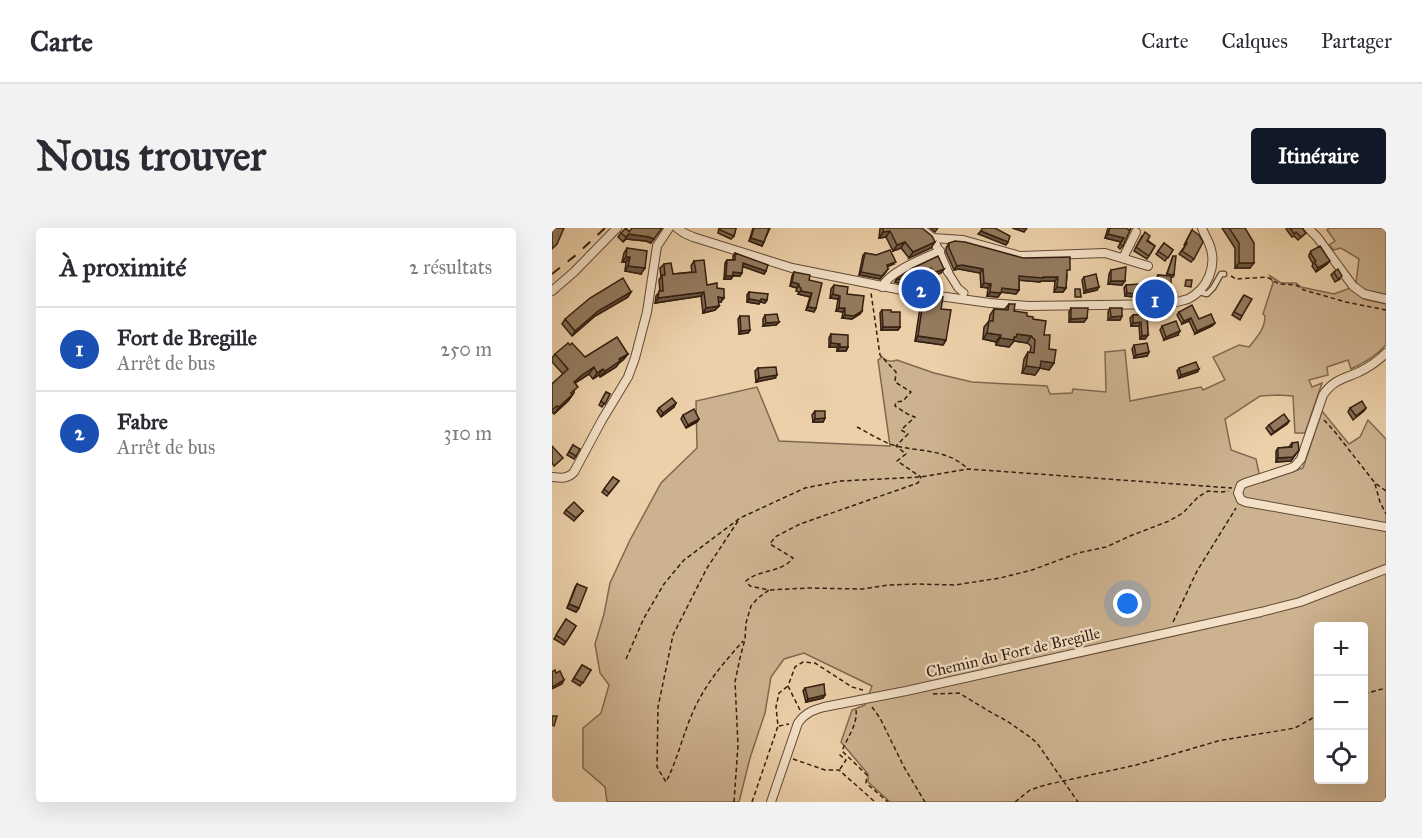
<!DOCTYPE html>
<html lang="fr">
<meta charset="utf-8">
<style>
:root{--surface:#fff;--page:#f2f2f3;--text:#2b2b33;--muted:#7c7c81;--line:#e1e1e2;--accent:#111827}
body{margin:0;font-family:"IM FELL Great Primer",serif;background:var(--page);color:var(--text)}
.controls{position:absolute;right:18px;bottom:18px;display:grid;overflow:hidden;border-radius:6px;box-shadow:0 6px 24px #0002}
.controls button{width:54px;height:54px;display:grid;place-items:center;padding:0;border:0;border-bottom:2px solid var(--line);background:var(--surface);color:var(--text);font:30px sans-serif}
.you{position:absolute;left:576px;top:376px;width:21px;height:21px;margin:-15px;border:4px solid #fff;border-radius:50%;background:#1a73e8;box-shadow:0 0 0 9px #1a73e833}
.badge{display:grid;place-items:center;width:39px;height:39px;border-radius:50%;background:var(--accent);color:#fff;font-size:20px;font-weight:700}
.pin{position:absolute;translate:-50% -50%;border:3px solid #fff;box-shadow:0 2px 6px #0006}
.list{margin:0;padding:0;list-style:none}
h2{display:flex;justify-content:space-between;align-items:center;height:78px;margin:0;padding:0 24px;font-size:26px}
h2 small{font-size:20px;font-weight:400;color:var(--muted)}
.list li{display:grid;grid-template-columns:39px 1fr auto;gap:18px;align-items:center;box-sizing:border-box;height:84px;padding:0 24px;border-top:2px solid var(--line)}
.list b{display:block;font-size:22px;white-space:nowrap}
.list p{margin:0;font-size:20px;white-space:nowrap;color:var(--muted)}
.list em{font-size:20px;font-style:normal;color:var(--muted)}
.icon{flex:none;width:33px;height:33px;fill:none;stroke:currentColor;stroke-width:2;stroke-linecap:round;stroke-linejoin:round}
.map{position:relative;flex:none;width:834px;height:574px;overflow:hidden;border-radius:6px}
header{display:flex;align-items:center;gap:36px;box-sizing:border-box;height:84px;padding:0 30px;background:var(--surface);border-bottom:2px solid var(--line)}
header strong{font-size:28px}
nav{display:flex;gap:33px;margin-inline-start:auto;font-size:21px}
.intro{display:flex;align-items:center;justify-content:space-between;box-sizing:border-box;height:144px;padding:0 36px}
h1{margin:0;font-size:42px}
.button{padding:15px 27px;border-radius:6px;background:var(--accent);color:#fff;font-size:21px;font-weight:700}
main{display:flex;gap:36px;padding:0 36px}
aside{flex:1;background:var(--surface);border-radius:6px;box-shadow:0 6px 24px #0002}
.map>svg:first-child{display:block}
.green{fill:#cdb28f;stroke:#80684f;stroke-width:1.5;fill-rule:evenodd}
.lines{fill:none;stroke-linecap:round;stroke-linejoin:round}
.service-casing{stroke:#624a36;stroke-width:7}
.pedestrian-casing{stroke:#624a36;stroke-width:9}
.minor-casing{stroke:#624a36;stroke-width:10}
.path{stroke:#341e0f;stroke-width:1.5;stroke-dasharray:4.5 3;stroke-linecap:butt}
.service{stroke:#f3e0c7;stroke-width:4.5}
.pedestrian{stroke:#f3e0c7;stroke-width:7}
.minor{stroke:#f3e0c7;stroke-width:8}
.rail{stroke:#341e0f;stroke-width:2;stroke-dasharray:10 10;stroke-linecap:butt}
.wall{fill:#7f6a52;stroke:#341e0f;stroke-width:1.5}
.shaded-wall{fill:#685642;stroke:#341e0f;stroke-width:1.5}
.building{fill:#947b5f;stroke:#341e0f;stroke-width:1.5}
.labels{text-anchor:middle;stroke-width:4.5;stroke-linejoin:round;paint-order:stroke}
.street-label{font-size:16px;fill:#341e0f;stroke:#f3e0c7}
</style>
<header>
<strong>Carte</strong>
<nav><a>Carte</a><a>Calques</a><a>Partager</a></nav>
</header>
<div class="intro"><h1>Nous trouver</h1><a class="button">Itinéraire</a></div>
<main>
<aside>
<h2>À proximité<small>2 résultats</small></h2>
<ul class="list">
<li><span class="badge" style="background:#1a4fb4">1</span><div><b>Fort de Bregille</b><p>Arrêt de bus</p></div><em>250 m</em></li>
<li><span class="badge" style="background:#1a4fb4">2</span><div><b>Fabre</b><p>Arrêt de bus</p></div><em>310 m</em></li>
</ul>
</aside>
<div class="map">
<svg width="834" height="574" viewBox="0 0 834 574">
<rect width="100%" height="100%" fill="#ecd0a9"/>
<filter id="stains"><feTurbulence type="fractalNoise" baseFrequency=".00333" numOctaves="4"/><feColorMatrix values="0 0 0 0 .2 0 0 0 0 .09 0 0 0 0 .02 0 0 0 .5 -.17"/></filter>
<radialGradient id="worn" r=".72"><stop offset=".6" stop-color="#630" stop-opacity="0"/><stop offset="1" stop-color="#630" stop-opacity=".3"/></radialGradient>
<g class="green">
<path d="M777 0H834V67C822 65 812 64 804 55L807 31 789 20 782 22 777 17 783 13 775 2Z"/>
<path d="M718 48 729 55H744L749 59 782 66 798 60 812 71 834 76V117C824 128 812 135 799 141L796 132 775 139 776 147 757 152 760 159 770 155 753 205H743L741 168 726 167 708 168 673 191 679 222 704 231 707 245 711 254 751 240 770 183 797 216 808 209 816 192 834 211V574H338L316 554V546L289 514 300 482 313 477 320 458 252 425 232 431 219 449 213 485 198 530 187 574H55L53 559 31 540V500L49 485 57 457 48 445 43 416 52 386 58 355 78 312 109 255 145 220 144 173 205 159 227 213 338 218 326 132 330 129C334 133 340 134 345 132L382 145 420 154 495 158 498 166 520 165 521 161 554 164 553 124 573 122 578 173 649 159 651 162 673 152 661 129 687 117 697 119C705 109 713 101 713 88L711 86 721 55ZM766 398H812V552H766Z"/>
</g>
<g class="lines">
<g class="service-casing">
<path id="service" d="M647 64 655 66 661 60 669 46H672"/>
</g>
<g class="pedestrian-casing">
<path id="pedestrian" d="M396 44 406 60 412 65"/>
</g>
<g class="minor-casing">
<g id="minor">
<path d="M125 0 132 5 141 9 240 40 365 65 438 75 477 78 617 76C623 74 630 73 636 71 656 61 665 38 658 18 656 12 652 6 650 0"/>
<path d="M368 0 381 10 396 44"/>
<path d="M756 0 765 9 801 58 812 66 834 71"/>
<path d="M381 10 411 12 468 28 553 25 596 38"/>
<path d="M571 30 584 4"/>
<path d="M330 59C338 43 371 31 388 23"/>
<path d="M0 63 22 44 65 0"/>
<path d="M834 125C826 133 817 139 807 144 791 151 781 152 771 167L749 231 743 238 739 240 693 255 689 257 686 265 689 272 694 274 834 299"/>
<path d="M0 249C9 250 16 251 22 244L50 192 76 149 83 130 95 84 105 18 117 0"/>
<path d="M219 574 246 495C253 485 261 482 272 479L354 463 709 384 748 374 834 341"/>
</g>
</g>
<g class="path">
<path d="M679 48 684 51 715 49 727 56 744 57 752 62 794 74 834 82"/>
<path d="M772 192 783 204 823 255 834 263"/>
<path d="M305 199C317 205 330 214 344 218 370 224 394 221 415 240"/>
<path d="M823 256 828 274 834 286"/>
<path d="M186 293 155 340 121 407 106 479 105 539 114 554C128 527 133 495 149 468 160 448 176 430 191 413"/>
<path d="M218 362 256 360 310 361 337 357 364 356 403 357 448 350 480 342 526 325 554 319 578 308 617 293 631 285 646 269 656 263 670 264 677 263"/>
<path d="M621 394 645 343 684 280"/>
<path d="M74 431 92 390 112 356 132 332 188 290 253 260 289 253 369 249 416 241 680 260"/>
<path d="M381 466 407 465 440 485 455 493 478 509 485 515 526 574"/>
<path d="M812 466 834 460"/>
<path d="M320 479 328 490 352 539 373 574"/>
<path d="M248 482 236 458 243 439 251 434 263 435 300 459 311 462"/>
<path d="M304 482C306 496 295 510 290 523L315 547 314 555 336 574"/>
<path d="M227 498 237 496"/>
<path d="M241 531 273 542H287L323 574"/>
<path d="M288 541 294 532 288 527 289 524"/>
<path d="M182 574 186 517 183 454 188 430 193 411 194 395 199 378 206 370 217 362 198 358 194 353C207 341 230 345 241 330L218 316 223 309 248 296 366 255 369 249 345 233 354 226 344 218 356 206 349 202 363 189C355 187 350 182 343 178L344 174 351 173 359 164 343 154 344 144 328 127 319 65"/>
<path d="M200 574 226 498 224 479 227 465 236 458"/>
<path d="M463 574 478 562 493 557 584 537 666 513 743 500 766 487"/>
</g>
<use href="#service" class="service"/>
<use href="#pedestrian" class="pedestrian"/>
<use href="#minor" class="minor"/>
<path class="rail" d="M0 46 24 27 53 0"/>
</g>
<g class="wall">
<path d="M167 0H184L182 8 179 11 166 5Z"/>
<path d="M201 0H218L210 18 197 13Z"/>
<path d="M328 0H370L379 20 357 30 349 20 341 23 334 9 327 10Z"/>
<path d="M378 0H386L383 4Z"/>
<path d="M556 0H574L571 18 568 21 566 19 569 14 553 10Z"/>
<path d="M670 0H693L698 40H683V20Z"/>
<path d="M735 0H750L754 5 746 12 742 8 740 9 734 1Z"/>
<path d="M640 2 642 31 639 34 627 26 633 18 632 17Z"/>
<path d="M77 4 99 15 94 13 74 11 71 14 66 9 69 5Z"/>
<path d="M590 8 603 18 595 31 582 23Z"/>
<path d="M397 15 515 46 514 60 511 64H502L503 53H488V54L467 52V62L464 66 449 64 446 69 435 68 436 60 429 59 428 45 407 41 402 42 394 24V20Z"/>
<path d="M612 15 621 22 613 33 604 26Z"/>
<path d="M75 20 89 46 73 43 74 34H70L72 25Z"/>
<path d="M759 23 775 36 764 44 760 38 761 36 757 29V27Z"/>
<path d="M183 25 214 43 212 46 191 38 188 48H181L179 51H172L173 35 175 32H181V28Z"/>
<path d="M313 25 324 27 342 36 335 39 334 44 328 51 307 47 311 27Z"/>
<path d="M621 28 622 47 621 49H619L616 61H603V51L606 47 614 48Z"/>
<path d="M142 33 155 57 165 60 169 74H166L167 78 163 82 151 85 149 68 103 75 104 68 108 63 107 52 109 49 108 40 112 36 121 46 140 44 139 38Z"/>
<path d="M361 40 392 41 389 45 379 49 377 44 362 51 352 54 350 56 343 54Z"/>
<path d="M559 42 570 57 556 56 557 46Z"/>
<path d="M242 44 257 52 264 80 262 84 254 82 258 69 246 66 247 64 244 63 245 60 238 58 240 48Z"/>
<path d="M782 44 788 51 783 54 779 47Z"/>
<path d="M532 49 545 62 532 65 530 52Z"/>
<path d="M282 57 295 66 310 83 308 86 300 91 290 90 291 84 284 83 286 71 278 70 279 61Z"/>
<path d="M574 57 595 67 593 70 573 68 572 60Z"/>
<path d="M197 64 215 72 213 75 208 74 207 76 195 74V67Z"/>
<path d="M372 67 389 81 394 112 391 117 363 113 369 72Z"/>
<path d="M76 69 43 88 20 108 10 96 13 91Z"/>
<path d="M690 70V88L688 92 680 87Z"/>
<path d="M457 76 462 83 481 91 492 107 502 135 497 142 488 140 483 147 470 145 472 131 476 124 478 125 479 118 475 115 462 113 457 119 444 117V114L431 111 432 99 437 93 438 87 442 81 452 82Z"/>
<path d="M519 80 535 90 532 94H517V84Z"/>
<path d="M558 80 570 88 568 92H556V84Z"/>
<path d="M330 82 348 99 346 102H329L328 85Z"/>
<path d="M627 84 647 91 663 95 660 98 643 106 637 93 630 96 625 87Z"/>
<path d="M595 86 596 107 593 111H588L587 98H579L578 90 581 87Z"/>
<path d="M213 87 227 94 224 97 211 98V91Z"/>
<path d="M188 88 198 102 196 105 187 106 186 91Z"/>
<path d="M610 98 626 107 612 112 608 102Z"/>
<path d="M279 106 296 119 294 123H285V119H277V110Z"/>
<path d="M582 117 597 124 595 128 582 130 580 121Z"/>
<path d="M3 126 33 129 76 126 71 132 67 135 64 139 48 149 47 147 41 151 37 146 26 153 23 155 22 165 16 173 2 186 1 184 0 185V156L11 146 0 134V130Z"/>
<path d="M206 140 223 150 204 154 203 143Z"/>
<path d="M627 140 645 144 627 150 625 143Z"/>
<path d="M54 164 58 166 50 179 47 177Z"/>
<path d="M124 175 122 179 109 189 105 183 107 180Z"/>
<path d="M798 180H814L812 183 801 192 796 184Z"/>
<path d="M263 183 273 190 271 194H261L260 187Z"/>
<path d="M131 187 147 191 145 194 134 200 129 191Z"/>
<path d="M737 193 735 196 719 207 714 200 717 197Z"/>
<path d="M740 215 747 222 739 233 724 234V223L726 220 737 219Z"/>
<path d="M21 217 24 228 22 231 15 227Z"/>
<path d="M61 249 67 253 55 268 50 264Z"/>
<path d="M14 282 31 283 22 293 12 285Z"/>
<path d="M25 356 27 380 24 384 15 380 23 359Z"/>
<path d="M14 391 24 398 12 417 2 411Z"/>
<path d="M30 437 39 442 28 458 20 453Z"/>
<path d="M253 460 273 467 271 470 254 474 251 463Z"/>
</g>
<g class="shaded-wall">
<path d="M460 0H475L472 4Z"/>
<path d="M338 3 334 9 327 10 331 4Z"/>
<path d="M429 3 456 14 454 17 426 6Z"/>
<path d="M77 6 97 9 102 11 99 15 94 13 74 11 71 14Z"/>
<path d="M556 6 572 10 569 14 553 10Z"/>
<path d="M199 10 212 14 210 18 197 13Z"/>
<path d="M353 14 349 20 341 23 345 17Z"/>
<path d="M383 14 379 20 357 30 361 24Z"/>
<path d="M74 29H78L74 34H70Z"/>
<path d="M778 33 775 36 764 44 766 40Z"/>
<path d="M191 35 214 43 212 46 189 38Z"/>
<path d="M687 35H702L698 40H683Z"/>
<path d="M410 37 431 41 428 45 407 41 402 42 405 38Z"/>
<path d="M76 38 93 40 89 46 73 43Z"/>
<path d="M379 40 377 44 362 51 352 54 350 56 343 54 345 51H353Z"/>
<path d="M336 41 328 51 307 47 309 44Z"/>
<path d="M392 41 389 45 379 49 381 45Z"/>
<path d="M181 44 190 45 188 48 179 47Z"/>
<path d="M174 48H181L179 51H172Z"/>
<path d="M467 48 506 49 503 53H489L488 54 464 52Z"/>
<path d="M559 53H573L570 57 556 56Z"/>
<path d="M240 54 247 56 245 60 238 58Z"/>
<path d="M432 55 439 56 436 60 429 59Z"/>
<path d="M606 58H619L616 61H603Z"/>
<path d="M505 59 514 60 511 64H502Z"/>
<path d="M547 59 545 62 532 65 534 62Z"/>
<path d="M450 60 467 62 464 66 447 64Z"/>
<path d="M249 63 260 65 258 69 246 66Z"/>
<path d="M79 64 76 69 43 88 20 108 23 103 46 83Z"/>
<path d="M152 64 149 68 103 75 106 70Z"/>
<path d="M438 64 449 65 446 69 435 68Z"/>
<path d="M575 65 595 67 593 70 573 68Z"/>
<path d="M281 66 288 68 286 71 278 70Z"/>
<path d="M166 69 172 70 169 74H162Z"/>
<path d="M197 71H209L215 72 213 75 208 74 207 76 195 74Z"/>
<path d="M167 78 163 82 151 85 154 80Z"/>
<path d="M256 79 264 80 262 84 254 82Z"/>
<path d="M287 80H293L291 84 284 83Z"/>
<path d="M310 83 308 86 300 91 290 90 293 87Z"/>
<path d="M570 88 568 92H556L559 89Z"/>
<path d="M535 90 532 94H517L519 91Z"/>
<path d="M639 90 637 93 630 96 632 93Z"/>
<path d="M227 94 224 97 211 98 214 95Z"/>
<path d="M589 94 587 98H579L581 95Z"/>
<path d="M663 95 660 98 643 106 645 103Z"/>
<path d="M331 99H348L346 102H329Z"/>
<path d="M198 102 196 105 187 106 189 103Z"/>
<path d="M628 103 626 107 612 112 614 109Z"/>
<path d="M435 105 449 107 444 114 431 111Z"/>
<path d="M465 106 479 108 475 115 462 113 457 119 444 117 448 110Z"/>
<path d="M596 107 593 111H588L590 108Z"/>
<path d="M366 108 394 112 391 117 363 113Z"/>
<path d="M279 115 288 116 285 119H277Z"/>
<path d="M288 119H296L294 123H285Z"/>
<path d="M597 124 595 128 582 130 584 127Z"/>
<path d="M76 126 71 132 67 135 64 139 48 149 53 143Z"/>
<path d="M489 133 502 135 497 142 488 140 483 147 470 145 474 138Z"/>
<path d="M42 139 37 146 26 153 18 160 22 154 30 147Z"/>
<path d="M51 141 47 147 41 151 45 145Z"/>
<path d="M647 141 645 144 627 150 629 147Z"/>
<path d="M225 147 223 150 204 154 207 150Z"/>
<path d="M20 167 16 173 2 186 7 179Z"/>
<path d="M124 175 122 179 109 189 111 185Z"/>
<path d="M273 190 271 194H261L263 191Z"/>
<path d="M147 191 145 194 134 200 136 197Z"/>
<path d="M737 193 735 196 719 207 722 204Z"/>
<path d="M741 229 739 233 724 234 726 230Z"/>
<path d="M17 376 27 380 24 384 15 380Z"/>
<path d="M12 452 10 456 0 461V459Z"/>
<path d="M273 467 271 470 254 474 256 471Z"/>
</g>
<g class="building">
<path d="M0 0H12L5 16 0 21Z"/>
<path d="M74 0 77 4 80 0H110L102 11 97 9 77 6 74 9 69 5Z"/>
<path d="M169 0H184L182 8 168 2Z"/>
<path d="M202 0H217L212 14 199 10Z"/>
<path d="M331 0H370L380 8 383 14 361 24 353 14 345 17 338 3 331 4Z"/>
<path d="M430 0H443L458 8 456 14 429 3Z"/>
<path d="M558 0H574L577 2 579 0 571 18 568 16 572 10 556 6Z"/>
<path d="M677 0H693L702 15V35H687V15Z"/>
<path d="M738 0H750L754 5 749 9 744 4 742 6Z"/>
<path d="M640 2 647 7 651 14 642 31 630 23 635 15 634 14Z"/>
<path d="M593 4 598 8 595 13 603 18 597 28 584 19Z"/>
<path d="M403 13 413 14 471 30 518 29V42H515L514 60 505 59 506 49H491V50L467 48V62L450 60 449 65 438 64 439 56 432 55 431 41 410 37 405 38 397 20V15Z"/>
<path d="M612 15 621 22 616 30 606 23Z"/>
<path d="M768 18 778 33 766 40 762 34 764 33 759 26V23Z"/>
<path d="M75 20 95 23 93 40 76 38 78 29H74Z"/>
<path d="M338 22 344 34 335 37 336 41 330 48 309 44 313 25 324 27Z"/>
<path d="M183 25 216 37 214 43 191 35 190 45 181 44V48H174L175 32H183Z"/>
<path d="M386 28 392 41 381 45 379 40 364 47 353 51V52L345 51 361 40Z"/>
<path d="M621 28H624L622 47 615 46Z"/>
<path d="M152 32 155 57 165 55V60L172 61V70L166 69 167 78 154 80 152 64 106 70 107 63H111L110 47H113L112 36 119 35 121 46 144 44 142 33Z"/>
<path d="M574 39 573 53H559V42Z"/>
<path d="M786 41 790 48 786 51 782 44Z"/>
<path d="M242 44 258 47 257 52 270 55 264 80 256 79 260 65 249 63V60L247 59V56L240 54Z"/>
<path d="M544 46 547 59 534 62 532 49Z"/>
<path d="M606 47 619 48V58H606Z"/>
<path d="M71 50 79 64 46 83 23 103 13 91 38 70Z"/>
<path d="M634 52H640L639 59 633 58Z"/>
<path d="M587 56 597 58 595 67 575 65 574 57Z"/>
<path d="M282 57 296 59 295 66 312 68 310 83 302 88 293 87V80H287L288 68 281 66Z"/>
<path d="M523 61H528L529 69H523Z"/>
<path d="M197 64 216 66 215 72 209 71V73L197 71Z"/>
<path d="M372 67 391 69 389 81 399 82 394 112 366 108Z"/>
<path d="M692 67 700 71 690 88 682 84Z"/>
<path d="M457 76H463L462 83 475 85V88L481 89V91L494 93 492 107H498L497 121 504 122 502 135 489 133 488 140 474 138 476 124 482 125 483 112 479 108 465 106 464 109H462V112L448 110 449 107 435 105 437 93H441L442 81 456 82Z"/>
<path d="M640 77 647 91 659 86 663 95 645 103 639 90 632 93 627 84Z"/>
<path d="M519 80H536L535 90 519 91Z"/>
<path d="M558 80H570V88L559 89Z"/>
<path d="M330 82H339V84H348V99H331Z"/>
<path d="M225 86 227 94 214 95 213 87Z"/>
<path d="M595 86 596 107 590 108 589 94 581 95V87Z"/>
<path d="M188 88H197L198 102 189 103Z"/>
<path d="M624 93 628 103 614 109 610 98Z"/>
<path d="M279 106 296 107V119H288V116L279 115Z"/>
<path d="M65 109 76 126 67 131 68 133 53 143 51 141 45 145 42 139 30 147 22 154 26 159 19 165 20 167 7 179 5 178 0 182V156L16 141 3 126 16 115 18 117 20 115 33 129Z"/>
<path d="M595 115 597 124 584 127 582 117Z"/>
<path d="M644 134 647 141 629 147 627 140Z"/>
<path d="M224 139 225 147 207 150 206 140Z"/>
<path d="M54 164 58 166 53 176 49 173Z"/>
<path d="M120 170 124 175 111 185 107 180Z"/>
<path d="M810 173 814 180 804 188 798 180Z"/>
<path d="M142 181 147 191 136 197 131 187Z"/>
<path d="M263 183H273V190L263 191Z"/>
<path d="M732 186 737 193 722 204 717 197Z"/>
<path d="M746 214 747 222 741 229 726 230V220L740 219V215Z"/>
<path d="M21 217 28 221 24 228 17 224Z"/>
<path d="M0 218 11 230 2 238 0 235Z"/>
<path d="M61 249 67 253 57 265 52 261Z"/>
<path d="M22 274 31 283 24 290 14 282Z"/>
<path d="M25 356 35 360 27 380 17 376Z"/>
<path d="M14 391 24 398 14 414 4 407Z"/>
<path d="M30 437 39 442 31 455 22 450Z"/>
<path d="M3 442 4 445 8 443 12 452 0 459V444Z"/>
<path d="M272 456 273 467 256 471 253 460Z"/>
<path d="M0 488H5L2 498 0 497Z"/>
</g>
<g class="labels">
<g class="street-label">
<text transform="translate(461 424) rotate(-13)" y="6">Chemin du Fort de Bregille</text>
</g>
</g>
<rect width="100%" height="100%" filter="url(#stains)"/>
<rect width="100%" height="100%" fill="url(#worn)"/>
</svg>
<div class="controls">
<button>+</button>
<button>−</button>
<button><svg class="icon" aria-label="locate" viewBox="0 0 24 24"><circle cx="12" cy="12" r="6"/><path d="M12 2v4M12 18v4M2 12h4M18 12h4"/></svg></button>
</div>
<div class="you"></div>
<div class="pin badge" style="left:603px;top:71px;background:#1a4fb4">1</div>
<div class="pin badge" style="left:369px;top:61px;background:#1a4fb4">2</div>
</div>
</main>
